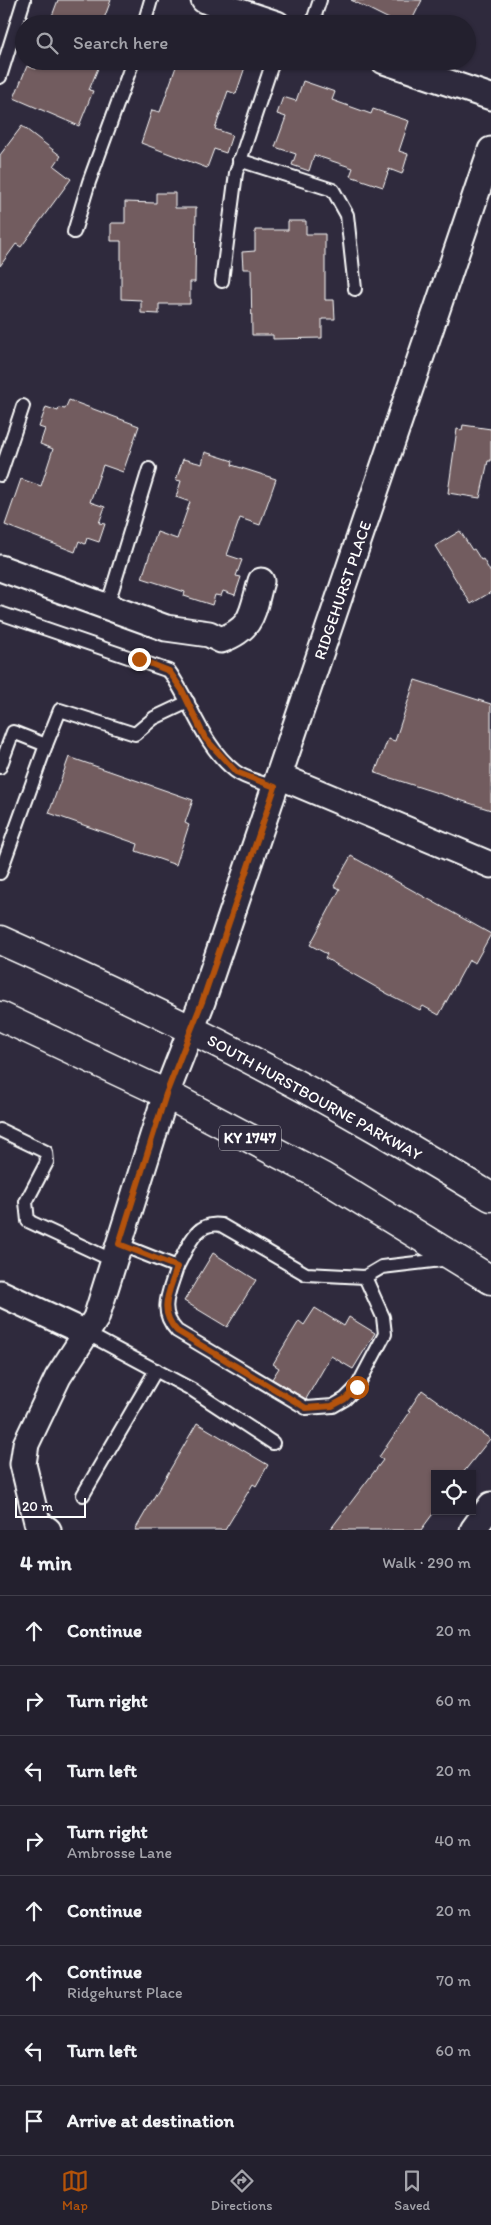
<!DOCTYPE html>
<meta charset="utf-8">
<style>
:root{--surface:#23202e;--page:#2b2836;--text:#f1f3f6;--muted:#a3a3aa;--line:#403e4a;--accent:#b45309}
body{margin:0;font-family:Itim,sans-serif;background:var(--page);color:var(--text)}
.controls{position:absolute;right:15px;bottom:15px;display:grid;overflow:hidden;border-radius:0px;box-shadow:0 1px 4px #0004}
.controls button{width:45px;height:45px;display:grid;place-items:center;padding:0;border:0;border-bottom:1px solid var(--line);background:var(--surface);color:var(--text);font:25px sans-serif}
.scale{position:absolute;left:15px;bottom:12px;width:71px;box-sizing:border-box;padding-left:5px;border:2px solid #fff;border-top:0;font-size:14px;line-height:18px;white-space:nowrap;color:#fff;-webkit-text-stroke:4px #2f2a3d;paint-order:stroke}
.stop{position:absolute;width:15px;height:15px;margin:-11px;border:4px solid #b45309;border-radius:50%;background:#fff}
.stop.end{background:#b45309;border-color:#fff;box-shadow:0 1px 5px #0008}
.list{margin:0;padding:0;list-style:none}
h2{display:flex;justify-content:space-between;align-items:center;height:65px;margin:0;padding:0 20px;font-size:21px}
h2 small{font-size:16px;font-weight:400;color:var(--muted)}
.list li{display:grid;grid-template-columns:32px 1fr auto;gap:15px;align-items:center;box-sizing:border-box;height:70px;padding:0 20px;border-top:1px solid var(--line)}
.list b{display:block;font-size:19px;white-space:nowrap}
.list p{margin:0;font-size:16px;white-space:nowrap;color:var(--muted)}
.list em{font-size:16px;font-style:normal;color:var(--muted)}
.icon{flex:none;width:28px;height:28px;fill:none;stroke:currentColor;stroke-width:2;stroke-linecap:round;stroke-linejoin:round}
.map{position:relative;flex:none;width:491px;height:1530px;overflow:hidden}
.search{position:absolute;background:var(--surface);box-shadow:0 1px 4px #0004;left:15px;right:15px;top:15px;height:55px;display:flex;align-items:center;gap:12px;box-sizing:border-box;padding:0 18px;border-radius:28px;color:var(--muted);font-size:19px}
.sheet{height:625px;background:var(--surface)}
nav{display:flex;justify-content:space-around;align-items:center;box-sizing:border-box;height:70px;border-top:1px solid var(--line);background:var(--surface);font-size:14px;color:var(--muted)}
nav a{display:grid;justify-items:center;gap:2px}
nav .on{color:var(--accent)}
.map>svg:first-child{display:block}
.building{fill:#725c5f;stroke:#fff}
.lines{fill:none;stroke-linecap:round;stroke-linejoin:round}
.lane-casing{stroke:#fff;stroke-width:16}
.street-casing{stroke:#fff;stroke-width:29}
.primary-casing{stroke:#fff;stroke-width:31}
.lane{stroke:#2f2a3d;stroke-width:12}
.street{stroke:#2f2a3d;stroke-width:25}
.primary{stroke:#2f2a3d;stroke-width:28}
.route{stroke:#b45309;stroke-width:6}
.labels{text-anchor:middle;stroke-width:4.5;stroke-linejoin:round;paint-order:stroke}
.shield{fill:#2f2a3d;stroke:#c1bfc5;stroke-width:1}
.shield-label{font-size:15px;font-weight:bold;fill:#fff}
.street-label{font-size:16px;fill:#fff;stroke:#2f2a3d}
</style>
<div class="map">
<svg width="491" height="1530" viewBox="0 0 491 1530">
<rect width="100%" height="100%" fill="#2f2a3d"/>
<filter id="ink" filterUnits="userSpaceOnUse"><feTurbulence type="fractalNoise" baseFrequency=".02" numOctaves="2"/><feDisplacementMap in="SourceGraphic" scale="10" xChannelSelector="R" yChannelSelector="G"/><feConvolveMatrix kernelMatrix="1 2 1 2 8 2 1 2 1" color-interpolation-filters="sRGB"/></filter>
<g filter="url(#ink)">
<g class="building">
<path d="M58 0H111L102 24H49Z"/>
<path d="M351 0H422L410 24H399Z"/>
<path d="M39 61H101L89 90 93 91 79 126 14 98 27 66 36 69Z"/>
<path d="M178 61H247L236 94 228 91 215 129 232 135 226 153 214 149 207 168 141 143 152 110 160 112Z"/>
<path d="M303 81 335 92 332 100 371 114 373 109 409 121 399 151 408 154 402 174 389 169 383 187 350 176 353 168 314 155 309 171 292 165 296 154 275 147 286 117 277 114 283 97 296 101Z"/>
<path d="M22 126 61 156 54 166 71 179 21 247 16 244 0 266V155Z"/>
<path d="M156 193H175V208H196L195 282H190V304H159V314L141 313V300L121 299V241H111V223H125V202L156 203Z"/>
<path d="M288 221H306V234H325V300H334L335 319H322V338L273 339V335H252L251 269H243L242 252 255 251V230H288Z"/>
<path d="M69 400 139 426 123 472 103 465 90 502 105 507 99 523 105 524 99 542 87 538 85 544 79 541 75 552 5 525 21 479 41 486 53 449 40 444 45 429 39 427 46 407 58 411 59 408 65 409Z"/>
<path d="M463 425 491 429V461H488L480 498 448 493 457 429 462 430Z"/>
<path d="M205 452 233 461 232 465 276 479 260 525 240 518 227 555 242 560 236 576 241 577 235 595 223 591 221 596 215 595 212 605 184 596 185 592 142 578 157 532 177 539 190 502 176 497 181 481 176 480 183 459 202 464Z"/>
<path d="M460 531 472 550 474 549 481 560 483 559 491 573V592L471 604 435 546Z"/>
<path d="M415 680 491 704V810L375 773 388 739 395 741Z"/>
<path d="M69 757 193 800 185 823 189 825 176 865 136 851 138 844 49 813Z"/>
<path d="M351 856 491 934 475 963 469 960 439 1015 423 1006 420 1010 388 994 325 958 327 954 310 945 340 889 334 886Z"/>
<path d="M213 1253 256 1280 227 1327 184 1301Z"/>
<path d="M315 1308 344 1326 349 1317 375 1333 353 1369 331 1356 306 1399 272 1379 279 1368 273 1364 299 1321 304 1325Z"/>
<path d="M422 1390 490 1439 462 1474H435V1511L421 1530H330L383 1460 379 1457 410 1412 408 1411Z"/>
<path d="M197 1423 268 1465 256 1486 253 1484 225 1530H135Z"/>
</g>
<g class="lines">
<g class="lane-casing">
<g id="lane">
<path d="M144 24 151 0"/>
<path d="M312 24 320 0"/>
<path d="M0 77 24 0"/>
<path d="M239 160 333 190 347 215 355 289"/>
<path d="M74 232 89 182 133 61"/>
<path d="M222 281 236 173 273 61"/>
<path d="M0 475 23 406"/>
<path d="M107 607 149 469"/>
<path d="M0 613 169 671C192 703 202 745 235 771 245 779 263 783 275 787"/>
<path d="M46 745 60 710 135 734 154 718 188 702"/>
<path d="M0 767 13 732 46 745 0 873"/>
<path d="M0 1130 46 1152 47 1162 26 1202 28 1221 114 1261"/>
<path d="M119 1244 177 1267C170 1291 157 1310 177 1331L306 1408 333 1406 345 1399 357 1387 385 1334 383 1317 365 1277 382 1267 450 1259"/>
<path d="M177 1267C188 1247 195 1221 221 1225L306 1274 365 1277"/>
<path d="M86 1333 191 1389 273 1443"/>
<path d="M83 1495 156 1370"/>
</g>
</g>
<g class="street-casing">
<g id="street">
<path d="M204 0 277 24"/>
<path d="M384 61 491 97"/>
<path d="M0 568 166 628 209 634 221 640C254 628 252 612 261 581"/>
<path d="M279 776 491 865"/>
<path d="M0 1293 86 1333"/>
<path d="M48 1530 37 1522 23 1464 26 1444 58 1377 96 1318 166 1094 202 1002 491 150"/>
<path d="M473 1530 491 1505"/>
</g>
</g>
<g class="primary-casing">
<g id="primary">
<path d="M0 940C128 997 255 1058 377 1129 415 1151 453 1174 491 1197"/>
<path d="M0 1016 166 1094 323 1177 491 1280"/>
</g>
</g>
<use href="#lane" class="lane"/>
<use href="#street" class="street"/>
<use href="#primary" class="primary"/>
</g>
</g>
<g class="lines" filter="url(#ink)">
<path class="route" d="M139 659 169 671 182 690 205 738 236 772 275 787 202 1002 166 1094 119 1244 177 1267C170 1291 157 1310 177 1331L306 1408 332 1406 345 1399 357 1387"/>
</g>
<g class="labels">
<rect class="shield" x="219" y="1125.5" width="62" height="25" rx="4"/>
<g class="shield-label">
<text x="250" y="1143">KY 1747</text>
</g>
<g class="street-label">
<text transform="translate(342 590) rotate(-71)" y="6">RIDGEHURST PLACE</text>
<text transform="translate(315 1097) rotate(29)" y="6">SOUTH HURSTBOURNE PARKWAY</text>
</g>
</g>
</svg>
<div class="controls">
<button><svg class="icon" aria-label="locate" viewBox="0 0 24 24"><circle cx="12" cy="12" r="6"/><path d="M12 2v4M12 18v4M2 12h4M18 12h4"/></svg></button>
</div>
<div class="scale">20 m</div>
<div class="stop" style="left:357px;top:1387px"></div>
<div class="stop end" style="left:139px;top:659px"></div>
<div class="search"><svg class="icon" aria-label="search" viewBox="0 0 24 24"><circle cx="10" cy="10" r="6"/><path d="M15 15l6 6"/></svg>Search here</div>
</div>
<section class="sheet">
<h2>4 min<small>Walk · 290 m</small></h2>
<ul class="list">
<li><svg class="icon" aria-label="ahead" viewBox="0 0 24 24"><path d="M12 20V5M6 11l6-6 6 6"/></svg><div><b>Continue</b></div><em>20 m</em></li>
<li><svg class="icon" aria-label="right" viewBox="0 0 24 24"><path d="M7 20v-9h11M14 6l5 5-5 5"/></svg><div><b>Turn right</b></div><em>60 m</em></li>
<li><svg class="icon" aria-label="left" viewBox="0 0 24 24"><path d="M17 20v-9H6M10 6l-5 5 5 5"/></svg><div><b>Turn left</b></div><em>20 m</em></li>
<li><svg class="icon" aria-label="right" viewBox="0 0 24 24"><path d="M7 20v-9h11M14 6l5 5-5 5"/></svg><div><b>Turn right</b><p>Ambrosse Lane</p></div><em>40 m</em></li>
<li><svg class="icon" aria-label="ahead" viewBox="0 0 24 24"><path d="M12 20V5M6 11l6-6 6 6"/></svg><div><b>Continue</b></div><em>20 m</em></li>
<li><svg class="icon" aria-label="ahead" viewBox="0 0 24 24"><path d="M12 20V5M6 11l6-6 6 6"/></svg><div><b>Continue</b><p>Ridgehurst Place</p></div><em>70 m</em></li>
<li><svg class="icon" aria-label="left" viewBox="0 0 24 24"><path d="M17 20v-9H6M10 6l-5 5 5 5"/></svg><div><b>Turn left</b></div><em>60 m</em></li>
<li><svg class="icon" aria-label="arrive" viewBox="0 0 24 24"><path d="M6 21V4h12l-3 4 3 4H6"/></svg><div><b>Arrive at destination</b></div></li>
</ul>
</section>
<nav>
<a class="on"><svg class="icon" aria-label="map" viewBox="0 0 24 24"><path d="M3 6l6-2 6 2 6-2v14l-6 2-6-2-6 2zM9 4v14M15 6v14"/></svg>Map</a>
<a><svg class="icon" aria-label="directions" viewBox="0 0 24 24"><path d="M12 3l9 9-9 9-9-9zM9 14v-3h6M13 9l2 2-2 2"/></svg>Directions</a>
<a><svg class="icon" aria-label="saved" viewBox="0 0 24 24"><path d="M7 4h10v16l-5-4-5 4z"/></svg>Saved</a>
</nav>
